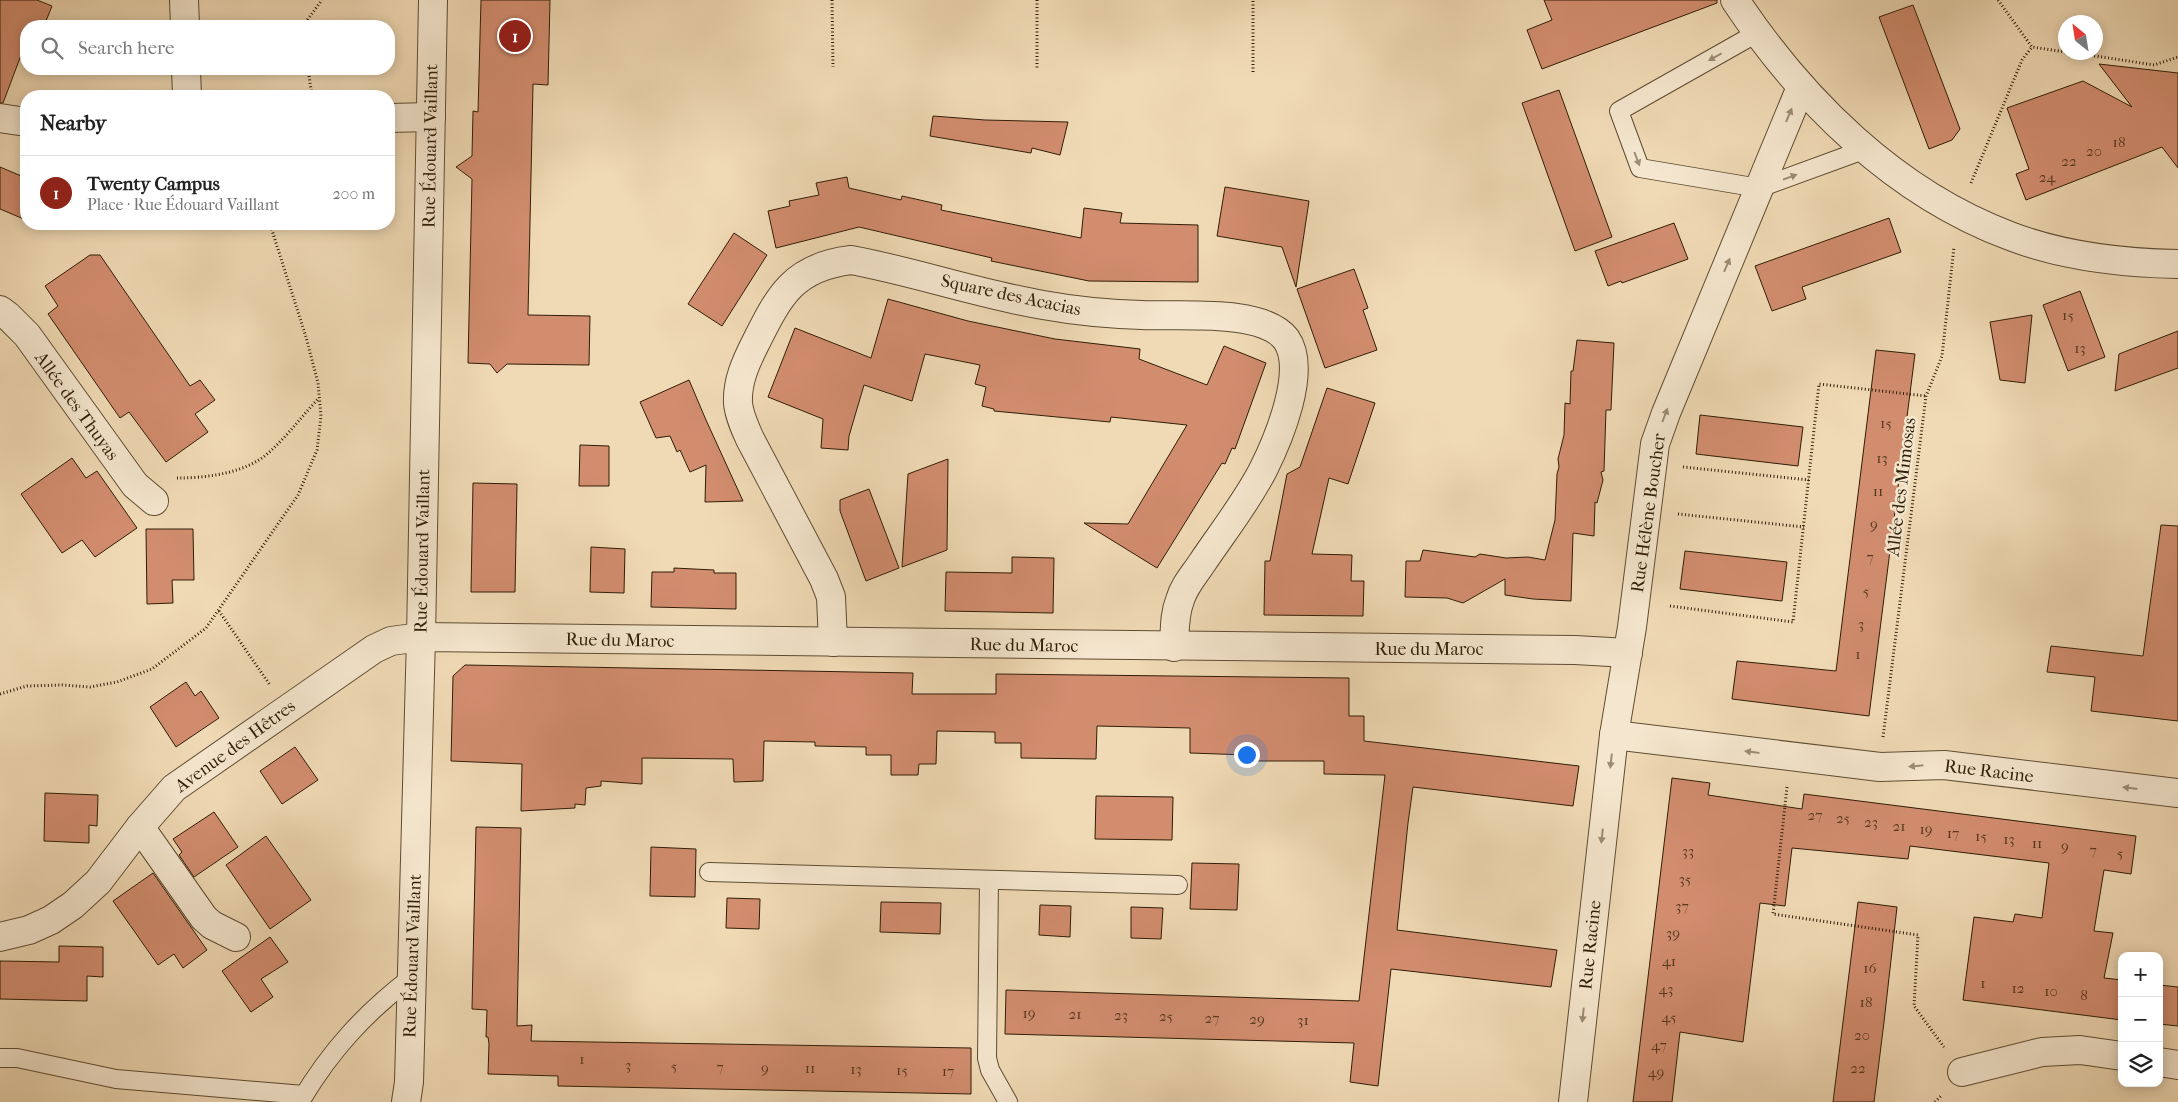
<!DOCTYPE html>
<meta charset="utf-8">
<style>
:root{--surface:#fff;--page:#f6f6f6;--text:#222;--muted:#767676;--line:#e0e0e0;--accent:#8f2418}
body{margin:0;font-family:"IM FELL French Canon",serif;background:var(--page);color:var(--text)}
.controls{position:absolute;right:15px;bottom:15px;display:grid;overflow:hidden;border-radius:10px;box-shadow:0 2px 12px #0003}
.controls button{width:45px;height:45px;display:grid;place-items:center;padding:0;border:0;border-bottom:1px solid var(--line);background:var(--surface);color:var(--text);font:25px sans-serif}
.compass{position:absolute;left:2058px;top:15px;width:45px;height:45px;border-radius:50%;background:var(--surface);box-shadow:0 2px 12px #0003;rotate:330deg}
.you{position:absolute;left:1246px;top:754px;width:18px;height:18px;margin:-12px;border:4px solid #fff;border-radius:50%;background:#1a73e8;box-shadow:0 0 0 8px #1a73e833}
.badge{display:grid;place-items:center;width:32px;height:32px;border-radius:50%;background:var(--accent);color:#fff;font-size:16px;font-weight:700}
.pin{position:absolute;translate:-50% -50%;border:2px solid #fff;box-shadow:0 1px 5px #0006}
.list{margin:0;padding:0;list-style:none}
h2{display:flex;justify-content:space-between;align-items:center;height:65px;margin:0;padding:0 20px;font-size:21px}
h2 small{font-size:16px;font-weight:400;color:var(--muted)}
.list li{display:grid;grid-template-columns:32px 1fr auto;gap:15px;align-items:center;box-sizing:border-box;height:75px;padding:0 20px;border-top:1px solid var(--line)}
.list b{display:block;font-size:19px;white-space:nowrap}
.list p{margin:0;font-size:16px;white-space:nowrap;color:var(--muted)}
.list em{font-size:16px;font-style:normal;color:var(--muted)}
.icon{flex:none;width:28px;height:28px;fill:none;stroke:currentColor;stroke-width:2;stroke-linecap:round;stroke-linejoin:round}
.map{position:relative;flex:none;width:2178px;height:1102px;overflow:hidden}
.search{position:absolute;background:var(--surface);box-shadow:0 2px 12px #0003;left:20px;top:20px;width:375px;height:55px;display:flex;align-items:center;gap:12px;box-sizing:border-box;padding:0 18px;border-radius:20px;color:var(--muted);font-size:19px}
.panel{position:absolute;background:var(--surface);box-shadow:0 2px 12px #0003;left:20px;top:90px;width:375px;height:140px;border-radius:20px}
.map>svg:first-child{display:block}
.building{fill:#d28d6f;stroke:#2f1d06}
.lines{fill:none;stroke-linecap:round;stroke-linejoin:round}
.lane-casing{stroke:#5f4c32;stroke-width:20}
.street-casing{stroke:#5f4c32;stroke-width:30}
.path{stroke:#2f1d06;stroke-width:3;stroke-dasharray:1 2.5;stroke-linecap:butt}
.lane{stroke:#f5e7cf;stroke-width:18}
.street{stroke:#f5e7cf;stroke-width:28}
.oneway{fill:#9c8c75}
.labels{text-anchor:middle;stroke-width:5;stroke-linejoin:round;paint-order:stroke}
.number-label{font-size:15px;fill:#583920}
.street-label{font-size:18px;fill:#2f1d06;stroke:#f5e7cf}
</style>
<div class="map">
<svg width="2178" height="1102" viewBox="0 0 2178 1102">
<rect width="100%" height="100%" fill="#f0dab5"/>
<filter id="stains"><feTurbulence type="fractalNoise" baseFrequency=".004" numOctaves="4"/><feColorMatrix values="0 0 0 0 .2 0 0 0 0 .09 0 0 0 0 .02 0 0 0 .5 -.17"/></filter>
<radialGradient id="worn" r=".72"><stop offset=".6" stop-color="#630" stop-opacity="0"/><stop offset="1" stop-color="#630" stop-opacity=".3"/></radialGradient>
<g class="building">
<path d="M0 0H37L52 6 44 26H26V42L3 103H0Z"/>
<path d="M481 0H550L548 85 533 84 528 315 590 316 589 365 507 364 497 373 490 364 468 363 472 179 456 167 472 156 473 111 478 112Z"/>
<path d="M1544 0H1717V3L1542 69 1527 30 1552 20Z"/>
<path d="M1913 5 1960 129 1952 140 1929 149 1879 17Z"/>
<path d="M2099 64 2178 73V168L2162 147 2026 200 2016 174 2029 169 2007 108 2083 81 2132 107Z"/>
<path d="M1559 90 1612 237 1575 251 1522 103Z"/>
<path d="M933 116 985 120 1068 122 1060 155 1032 148 1031 153 930 136Z"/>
<path d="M0 167 26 178V220L0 209Z"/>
<path d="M847 177 849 188 901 200 902 196 942 205 941 210 1081 238 1084 208 1122 213 1120 223 1198 225V282L1089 281 991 261 992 258 859 227 776 248 768 211 790 206 789 201 819 195 816 183Z"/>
<path d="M1225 187 1309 201 1296 287 1282 247 1217 236Z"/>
<path d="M1889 218 1901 252 1802 287 1806 299 1772 311 1755 266Z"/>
<path d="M1674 223 1688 259 1622 283 1621 281 1608 286 1595 251Z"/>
<path d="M734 233 767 255 722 326 688 304Z"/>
<path d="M90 255H100L190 386 200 380 215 400 195 414 208 432 166 462 129 412 120 418 48 314 58 306 45 286Z"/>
<path d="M1354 269 1368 308 1363 310 1377 350 1325 368 1297 289Z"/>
<path d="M2080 291 2105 357 2068 371 2043 305Z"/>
<path d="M888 299 968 321 1055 339 1140 349 1139 359 1207 385 1224 346 1266 363 1235 449 1232 448 1225 464 1222 463 1157 568 1084 523 1128 524 1187 425 1111 417 1110 422 994 411V409L982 406 986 387 975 384 980 365 925 354 912 401 864 385 849 436 848 450 821 448 823 419 768 397 795 328 871 358Z"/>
<path d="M2032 315 2025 383 2000 380 1990 322Z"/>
<path d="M2178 331V368L2115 391 2119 354Z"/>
<path d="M1577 340 1614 343 1611 410H1606L1604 471 1601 472 1603 480 1597 503 1595 502 1594 536 1573 533 1571 601 1533 599 1505 595V579L1463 603 1447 598 1405 597 1406 561H1420L1423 550 1475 557 1480 554 1506 558 1528 557 1545 560 1555 520 1557 474 1559 467 1558 459 1564 435 1565 403 1570 404 1571 371H1573Z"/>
<path d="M1876 350 1915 354 1869 716 1732 699 1737 661 1836 671Z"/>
<path d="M689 380 706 420 743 501 705 502 706 465 690 472 680 450 677 452 670 436 656 438 640 402Z"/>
<path d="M1327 388 1375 403 1348 484 1329 478 1312 554 1352 555 1351 581H1364L1363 616 1264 615 1265 561H1270L1287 474 1300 467Z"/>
<path d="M1700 415 1803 427 1798 466 1696 454Z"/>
<path d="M580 445 609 446V486H579Z"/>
<path d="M72 458 86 478 97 471 137 528 95 557 82 540 62 553 21 494Z"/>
<path d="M948 459 947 550 902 567 908 474Z"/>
<path d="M473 483 517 484 515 592H471Z"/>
<path d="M869 489 899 568 866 581 840 511V500Z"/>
<path d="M2161 525 2178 526V721L2091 711 2095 677 2047 672 2051 646 2143 656Z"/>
<path d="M146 529H193L194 580H172L173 603 147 604Z"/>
<path d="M591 547 625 549 624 593 590 592Z"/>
<path d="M1685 551 1787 562 1782 601 1680 589Z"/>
<path d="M1012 557 1054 558 1053 613 945 611 946 572 1012 573Z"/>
<path d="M674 568 714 570V573H736V609L651 607 652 572H674Z"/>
<path d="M465 665 913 673 912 694H996V674L1349 678V716H1364V741L1579 766 1573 806 1413 787 1408 823 1397 930 1557 950 1551 987 1391 969 1378 1086 1350 1082 1354 1043 1005 1034 1006 990 1359 1001 1385 775 1324 774V761H1247V755L1190 753V728L1097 726 1096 759 1021 758V743H995V732L937 731 936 764H919L918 775H891V755H866V747L815 746V742L764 741 763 781 734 782 733 759 642 758V784L601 781V786L586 788 585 805 575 804V808L521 811 522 764 451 761 453 676Z"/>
<path d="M186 682 195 696 201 691 219 718 176 747 150 707Z"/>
<path d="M295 747 318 780 282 804 260 771Z"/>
<path d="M1672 778 1710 783 1708 795 1802 809 1804 794 2136 836 2131 874 2104 870 2094 931 2113 933 2104 978 2122 980V1020L1963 1000 1974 917 2013 922 2015 914 2042 918 2049 863 1910 846 1908 859 1792 848 1785 906 1760 903 1743 1042 1680 1032 1672 1102H1633Z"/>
<path d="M45 793 98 795 97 826 89 825V843L44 841Z"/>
<path d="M1096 796 1173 797 1172 840 1095 839Z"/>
<path d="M214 812 238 847 194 877 179 855 182 852 173 839Z"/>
<path d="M476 827 521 828 517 1026 532 1025 531 1041 971 1048V1094L558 1086V1076L488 1074 489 1044 488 1037H486L487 1010 472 1009Z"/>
<path d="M266 836 311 900 270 929 226 865Z"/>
<path d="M651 847 696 849 695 897 650 896Z"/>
<path d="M1192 863 1239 864 1237 910 1190 909Z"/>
<path d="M153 873 207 950 183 968 174 954 158 965 113 901Z"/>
<path d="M727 898 760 899 759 929 726 928Z"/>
<path d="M881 902 941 903 940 934 880 932Z"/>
<path d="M1858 902 1897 907 1884 1022 1874 1102H1833Z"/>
<path d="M1040 905 1071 906 1070 937 1039 935Z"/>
<path d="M1131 907 1163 908 1161 939 1131 938Z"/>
<path d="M270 937 288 962 261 979 273 997 251 1012 222 971Z"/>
<path d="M59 946 103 947V977L87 976V1001L0 999V961L59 962Z"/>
<path d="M2159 985 2178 987V1026L2159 1024Z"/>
</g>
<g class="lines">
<g class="lane-casing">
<g id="lane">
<path d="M1757 33 1619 111 1640 168 1759 188 1866 149"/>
<path d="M709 872 1178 885"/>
<path d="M989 880 987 1058 990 1070 1008 1102"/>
<path d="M0 1058H17L116 1079 304 1095"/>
<path d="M300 1102C330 1051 365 1013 412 977"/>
</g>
</g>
<g class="street-casing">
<g id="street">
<path d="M184 0 185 26"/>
<path d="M1735 0C1802 101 1895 193 2010 236 2062 256 2122 263 2178 264"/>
<path d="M186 69 187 96"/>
<path d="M0 118 26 122"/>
<path d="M389 118 431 117"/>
<path d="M0 310 8 316 27 335 135 485 154 501"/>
<path d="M833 642 831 597 824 579 750 439C745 428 739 415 738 403 737 381 746 362 755 344 779 296 793 267 851 260 916 272 978 294 1043 305 1076 311 1109 314 1142 315 1179 317 1262 308 1286 339 1308 370 1278 440 1263 470 1246 503 1222 533 1202 563 1194 575 1184 586 1180 600 1174 615 1175 631 1174 647"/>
<path d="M1614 735 1880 767 1944 765 2178 793"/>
<path d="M140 827 204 918 212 925 236 937"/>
<path d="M0 937 29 930 51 920 73 905 98 882 140 827 174 788 374 649 391 641 421 637 1575 650 1628 653"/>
<path d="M2159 1062 2178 1065"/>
<path d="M1962 1072 2042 1052 2080 1050 2122 1056"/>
<path d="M406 1102 409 1082 421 637 433 0"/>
<path d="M1573 1102 1614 735 1632 627 1655 444 1666 413 1801 87"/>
</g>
</g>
<g class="path">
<path d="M832 0 833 67"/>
<path d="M1037 0V68"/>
<path d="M1998 0 2032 47 2066 52"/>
<path d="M305 26V23L322 0"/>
<path d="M2070 52 2154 65 2178 57"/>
<path d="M308 69 312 96"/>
<path d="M1253 72V0"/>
<path d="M1971 183 2022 60 2032 47"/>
<path d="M1683 467 1809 480"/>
<path d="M177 478C205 478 242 474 266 455 286 438 301 417 319 398"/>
<path d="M1678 514 1804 527"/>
<path d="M1670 606 1793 622 1819 384 1926 396"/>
<path d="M219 611 270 685"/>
<path d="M0 694 27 686 62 685 90 687 117 682 152 669 206 628 298 495 317 450 321 416 318 383 306 337 270 224"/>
<path d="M1883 737 1926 396 1942 356 1954 247"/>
<path d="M1787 787 1773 914 1918 935 1914 1006 1944 1047"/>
<path d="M1935 1102 1942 1095"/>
</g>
<use href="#lane" class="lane"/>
<use href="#street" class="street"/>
</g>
<defs><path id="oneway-solid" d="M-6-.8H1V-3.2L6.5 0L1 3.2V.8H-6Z" transform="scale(1.25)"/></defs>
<g class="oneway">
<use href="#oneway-solid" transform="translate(1715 57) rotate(151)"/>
<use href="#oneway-solid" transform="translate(1789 115) rotate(-67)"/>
<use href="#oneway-solid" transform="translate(1637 159) rotate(69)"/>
<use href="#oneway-solid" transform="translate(1790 177) rotate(-20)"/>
<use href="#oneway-solid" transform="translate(1727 265) rotate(-67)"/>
<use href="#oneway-solid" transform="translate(1665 415) rotate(-69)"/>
<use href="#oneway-solid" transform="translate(1752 752) rotate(-173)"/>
<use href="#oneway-solid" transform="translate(1611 761) rotate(97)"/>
<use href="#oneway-solid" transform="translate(1916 766) rotate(174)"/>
<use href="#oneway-solid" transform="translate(2130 788) rotate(-173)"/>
<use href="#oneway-solid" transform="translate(1602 836) rotate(96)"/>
<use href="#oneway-solid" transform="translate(1583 1015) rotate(96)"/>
</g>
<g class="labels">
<g class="number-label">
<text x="2119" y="147">18</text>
<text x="2094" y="156">20</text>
<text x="2069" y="166">22</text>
<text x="2047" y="182">24</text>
<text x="2068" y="320">15</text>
<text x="2080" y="353">13</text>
<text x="1886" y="428">15</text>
<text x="1882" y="463">13</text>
<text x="1878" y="496">11</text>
<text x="1874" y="529">9</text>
<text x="1870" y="562">7</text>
<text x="1866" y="596">5</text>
<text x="1861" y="629">3</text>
<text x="1858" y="659">1</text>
<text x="1815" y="820">27</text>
<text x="1843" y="823">25</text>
<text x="1871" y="827">23</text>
<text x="1899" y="831">21</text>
<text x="1926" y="834">19</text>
<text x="1953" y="838">17</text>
<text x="1981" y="841">15</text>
<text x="2009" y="844">13</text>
<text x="2037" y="848">11</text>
<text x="2065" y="851">9</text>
<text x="2093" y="855">7</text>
<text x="1688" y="856">33</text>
<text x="2120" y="858">5</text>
<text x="1685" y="884">35</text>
<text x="1682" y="911">37</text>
<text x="1673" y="938">39</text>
<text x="1669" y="966">41</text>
<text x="1870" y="973">16</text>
<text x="1983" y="988">1</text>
<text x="2018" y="993">12</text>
<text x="1666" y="994">43</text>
<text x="2051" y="996">10</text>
<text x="2084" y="1000">8</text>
<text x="1866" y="1007">18</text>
<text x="1029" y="1018">19</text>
<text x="1075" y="1019">21</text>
<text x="1121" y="1020">23</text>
<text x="1166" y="1021">25</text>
<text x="1669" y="1022">45</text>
<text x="1212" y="1023">27</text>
<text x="1257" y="1024">29</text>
<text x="1303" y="1025">31</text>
<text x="1862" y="1040">20</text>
<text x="1659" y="1050">47</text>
<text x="582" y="1064">1</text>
<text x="628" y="1070">3</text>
<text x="674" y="1071">5</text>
<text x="720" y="1072">7</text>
<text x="765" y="1073">9</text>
<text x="810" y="1073">11</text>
<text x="1858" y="1073">22</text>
<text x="856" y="1074">13</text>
<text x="902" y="1075">15</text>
<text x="948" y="1076">17</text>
<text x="1656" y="1077">49</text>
</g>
<g class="street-label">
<text transform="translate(430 146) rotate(-89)" y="6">Rue Édouard Vaillant</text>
<text transform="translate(1011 295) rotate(12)" y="6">Square des Acacias</text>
<text transform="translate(77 406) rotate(54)" y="6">Allée des Thuyas</text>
<text transform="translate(1901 487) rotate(-83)" y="6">Allée des Mimosas</text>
<text transform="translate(1648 513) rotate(-82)" y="6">Rue Hélène Boucher</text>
<text transform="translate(422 551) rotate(-89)" y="6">Rue Édouard Vaillant</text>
<text transform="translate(620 640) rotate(1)" y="6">Rue du Maroc</text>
<text transform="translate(1024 645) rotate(1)" y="6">Rue du Maroc</text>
<text x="1429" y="655">Rue du Maroc</text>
<text transform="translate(235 746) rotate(-36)" y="6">Avenue des Hêtres</text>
<text transform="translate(1989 771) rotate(7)" y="6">Rue Racine</text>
<text transform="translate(1590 945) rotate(-84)" y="6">Rue Racine</text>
<text transform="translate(412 956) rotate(-88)" y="6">Rue Édouard Vaillant</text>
</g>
</g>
<rect width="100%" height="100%" filter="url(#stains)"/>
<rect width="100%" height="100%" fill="url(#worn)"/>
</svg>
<div class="controls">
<button>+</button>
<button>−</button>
<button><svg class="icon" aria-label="layers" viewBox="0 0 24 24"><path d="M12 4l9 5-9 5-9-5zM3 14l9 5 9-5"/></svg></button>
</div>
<svg class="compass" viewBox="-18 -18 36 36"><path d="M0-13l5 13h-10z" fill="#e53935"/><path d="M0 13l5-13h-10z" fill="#767676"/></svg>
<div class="you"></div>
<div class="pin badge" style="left:515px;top:36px">1</div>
<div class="search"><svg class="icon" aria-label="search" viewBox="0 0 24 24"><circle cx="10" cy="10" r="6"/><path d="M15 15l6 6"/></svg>Search here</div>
<section class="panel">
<h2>Nearby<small></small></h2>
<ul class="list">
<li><span class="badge">1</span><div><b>Twenty Campus</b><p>Place · Rue Édouard Vaillant</p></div><em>200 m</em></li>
</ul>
</section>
</div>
